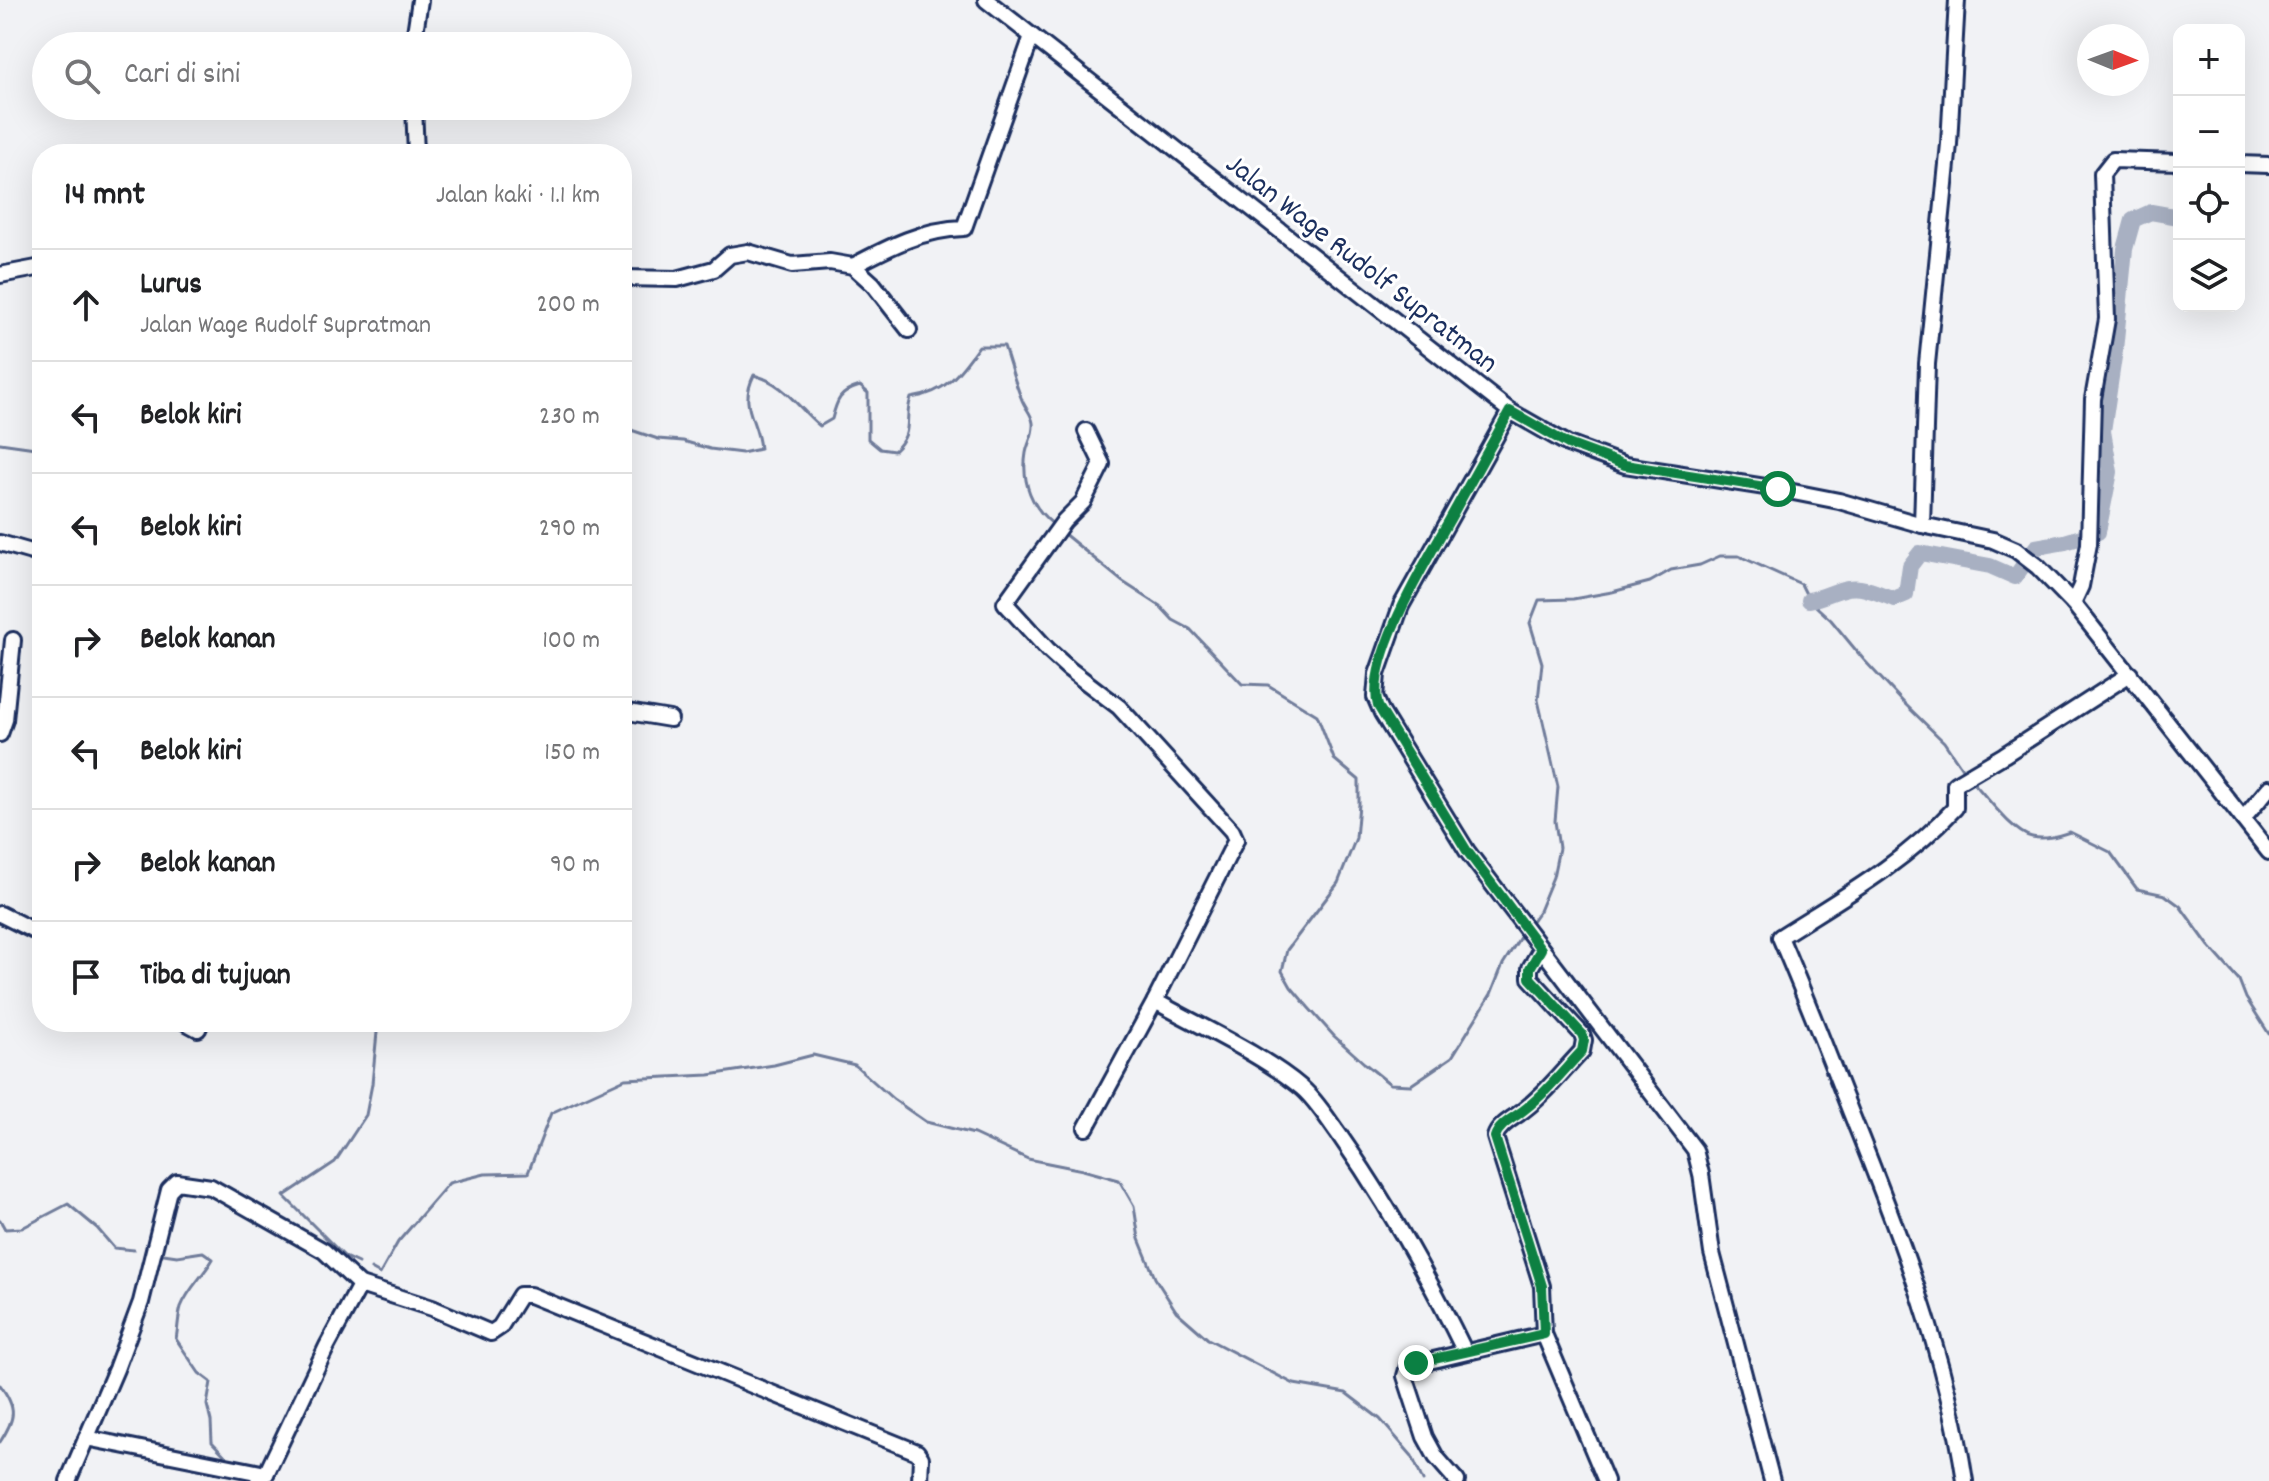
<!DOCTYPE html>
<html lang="id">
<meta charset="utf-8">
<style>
:root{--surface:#fff;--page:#f2f2f2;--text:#202124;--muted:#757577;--line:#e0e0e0}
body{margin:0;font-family:Dekko,sans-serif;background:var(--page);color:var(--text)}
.controls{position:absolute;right:24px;top:24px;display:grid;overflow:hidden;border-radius:16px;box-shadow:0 8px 32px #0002}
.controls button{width:72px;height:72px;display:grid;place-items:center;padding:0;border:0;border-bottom:2px solid var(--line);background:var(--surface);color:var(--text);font:40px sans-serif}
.compass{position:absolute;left:2077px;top:24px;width:72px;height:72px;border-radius:50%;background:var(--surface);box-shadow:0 8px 32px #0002;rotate:91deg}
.stop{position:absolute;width:24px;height:24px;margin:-18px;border:6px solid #0b8043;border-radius:50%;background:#fff}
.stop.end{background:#0b8043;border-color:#fff;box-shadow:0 2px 8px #0008}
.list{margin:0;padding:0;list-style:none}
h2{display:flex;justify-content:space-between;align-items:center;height:104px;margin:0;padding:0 32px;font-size:34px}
h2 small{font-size:26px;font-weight:400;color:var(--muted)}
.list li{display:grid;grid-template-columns:52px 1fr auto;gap:24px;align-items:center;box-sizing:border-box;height:112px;padding:0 32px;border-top:2px solid var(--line)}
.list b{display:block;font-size:30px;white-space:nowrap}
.list p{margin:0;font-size:26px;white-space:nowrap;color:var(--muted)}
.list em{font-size:26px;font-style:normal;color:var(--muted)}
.icon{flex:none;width:44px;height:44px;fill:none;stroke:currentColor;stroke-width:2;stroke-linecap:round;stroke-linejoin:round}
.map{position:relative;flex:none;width:2269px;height:1481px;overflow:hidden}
.search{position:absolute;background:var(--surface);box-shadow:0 8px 32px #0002;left:32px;top:32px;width:600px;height:88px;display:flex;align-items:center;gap:20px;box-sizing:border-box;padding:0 28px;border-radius:44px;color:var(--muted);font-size:30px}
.panel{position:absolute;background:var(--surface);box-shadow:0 8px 32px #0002;left:32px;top:144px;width:600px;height:888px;border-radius:32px}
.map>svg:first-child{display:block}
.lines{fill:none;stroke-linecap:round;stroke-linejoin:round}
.stream{stroke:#707c9a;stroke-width:3}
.river{stroke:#a8b0c2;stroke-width:16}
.minor-casing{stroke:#1b2f5e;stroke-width:20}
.minor{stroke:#fff;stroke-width:14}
.route{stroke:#0b8043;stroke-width:10}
.labels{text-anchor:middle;stroke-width:6;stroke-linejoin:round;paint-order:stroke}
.street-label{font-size:30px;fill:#1b2f5e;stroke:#fff}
</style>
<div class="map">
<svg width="2269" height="1481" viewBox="0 0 2269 1481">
<rect width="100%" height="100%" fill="#f1f2f5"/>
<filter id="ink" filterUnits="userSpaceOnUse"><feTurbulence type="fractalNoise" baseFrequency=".0125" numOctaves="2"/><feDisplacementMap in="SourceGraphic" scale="16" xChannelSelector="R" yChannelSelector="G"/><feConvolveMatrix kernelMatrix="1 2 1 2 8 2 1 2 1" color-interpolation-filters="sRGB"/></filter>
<g filter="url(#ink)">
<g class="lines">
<g class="stream">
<path d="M622 427 658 439 683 441 710 449 742 453 760 449C758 419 738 408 754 375 786 384 796 406 820 426L832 419C837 399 840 392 860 386L868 393V439L880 449 894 451C915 431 903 421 911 398 946 393 960 373 979 346H1004C1010 364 1015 383 1022 400 1025 408 1032 414 1033 423 1034 435 1028 442 1026 453 1021 482 1032 508 1054 525"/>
<path d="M0 443 42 449"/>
<path d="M1063 533 1123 582 1160 606 1173 620 1190 629 1242 684 1268 685 1317 715 1334 759 1359 780V804L1356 838 1338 883 1287 950 1282 971 1291 987 1308 1007 1334 1036 1364 1063 1390 1084 1411 1085 1452 1057 1491 994 1503 964 1522 934"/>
<path d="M1972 781C1986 796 2013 833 2032 837 2045 840 2058 836 2070 832L2110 852 2137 889 2165 895 2180 906 2209 946 2239 980 2246 998 2269 1034"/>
<path d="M1529 925 1539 911 1553 877 1559 848 1555 821 1558 787 1538 700 1542 663 1530 623 1539 600 1573 599 1612 592 1650 582 1671 570 1700 565 1720 556H1739L1801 584 1809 600 1831 620 1864 660 1904 703 1944 742 1965 773"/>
<path d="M0 1220 5 1229 22 1228 68 1204 97 1228 114 1248 134 1250"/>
<path d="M157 1253 177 1256 203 1252 213 1259C203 1276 188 1289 181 1307 178 1317 178 1329 176 1339L199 1373 211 1382 207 1405 211 1421 212 1442 231 1462"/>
<path d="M358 1263 345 1257 284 1196 335 1162 366 1115 372 1084 378 1022"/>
<path d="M371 1269 380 1274 398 1242 449 1183 485 1174 528 1173 551 1113 625 1079 709 1075 774 1065 813 1055 855 1065 893 1099 926 1122 974 1134 1028 1159 1083 1170 1119 1180 1134 1206 1139 1239 1155 1278 1176 1311 1208 1339 1294 1384 1346 1393 1380 1419 1412 1456 1423 1481"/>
<path d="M0 1385C18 1409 15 1419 0 1442"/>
</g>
<path class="river" d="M1809 600C1823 598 1835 590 1848 588 1863 585 1880 594 1894 599L1906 594 1910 566 1920 553 1990 566 2015 577 2036 547 2065 542 2098 532 2110 472 2103 431 2115 350 2125 249 2133 220 2151 212 2179 217"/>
<g class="minor-casing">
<g id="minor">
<path d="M986 0 1510 411 1568 444 1625 465 1778 489 1839 501 1922 525 1993 540 2016 550 2038 567 2073 603 2269 852"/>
<path d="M413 46 420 0"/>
<path d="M414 106 416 154"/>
<path d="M2239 164 2269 165"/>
<path d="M853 266C889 247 923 229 964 228L1032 36"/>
<path d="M0 275 42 267"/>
<path d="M622 278 677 279 714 269 730 255 748 252 792 265 830 262 853 266 873 284 909 330"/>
<path d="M1510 411 1401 606 1377 674 1375 697 1382 713 1467 851 1695 1150 1701 1174 1712 1253 1772 1481"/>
<path d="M1922 525 1927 364 1949 144 1957 0"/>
<path d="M0 543 42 555"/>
<path d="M2073 603 2081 586 2089 544 2093 399 2107 319 2102 174 2113 160 2179 162"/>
<path d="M622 711 670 719"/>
<path d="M0 734 5 720 13 640"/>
<path d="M2243 819 2269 788"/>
<path d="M0 914 42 935"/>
<path d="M1541 949 1530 968V978L1582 1034 1584 1040 1582 1051C1561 1073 1542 1098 1517 1115 1508 1121 1498 1127 1495 1137L1542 1286 1544 1334"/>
<path d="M1155 1001C1201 1027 1262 1054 1302 1088 1317 1101 1328 1120 1340 1136 1387 1203 1429 1278 1465 1352"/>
<path d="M185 1022 198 1029 201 1022"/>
<path d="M1086 1128 1155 1001 1236 840 1232 831 1119 707 1069 669 1048 650 1005 603 1064 521 1083 502 1102 464 1086 431"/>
<path d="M86 1438 266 1474"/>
<path d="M68 1481 116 1369 141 1302 169 1190 177 1182 211 1187 324 1251 360 1285 432 1308 491 1333 500 1327 520 1295H530L917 1452 921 1458 920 1481"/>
<path d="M258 1481 266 1474 327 1346 360 1285"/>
<path d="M1457 1481 1436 1457 1425 1437 1405 1376 1408 1366 1544 1334 1606 1481"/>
<path d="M1965 1481C1946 1354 1899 1232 1851 1113 1828 1054 1805 995 1780 937 1843 897 1903 864 1955 808V784L2004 755 2130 674"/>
</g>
</g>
<use href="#minor" class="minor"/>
</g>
</g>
<g class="lines" filter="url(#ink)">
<path class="route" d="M1416 1363 1544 1334 1542 1286 1495 1137C1498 1127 1508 1121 1517 1115 1542 1098 1561 1073 1582 1051L1584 1040 1582 1034 1530 978V968L1541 949 1467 851 1378 706C1365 660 1427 560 1450 519 1470 483 1490 447 1510 411L1568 444 1625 465 1778 489"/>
</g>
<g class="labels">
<g class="street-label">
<text transform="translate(1363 262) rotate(38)" y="10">Jalan Wage Rudolf Supratman</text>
</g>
</g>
</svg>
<div class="controls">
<button>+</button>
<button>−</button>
<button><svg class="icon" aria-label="locate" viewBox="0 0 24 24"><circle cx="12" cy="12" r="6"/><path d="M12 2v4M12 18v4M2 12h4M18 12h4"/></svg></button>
<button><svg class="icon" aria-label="layers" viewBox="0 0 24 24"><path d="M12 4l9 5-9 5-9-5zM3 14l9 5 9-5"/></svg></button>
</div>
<svg class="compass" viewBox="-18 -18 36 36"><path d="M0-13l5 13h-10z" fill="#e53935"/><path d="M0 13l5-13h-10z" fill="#757577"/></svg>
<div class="stop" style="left:1778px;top:489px"></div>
<div class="stop end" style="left:1416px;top:1363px"></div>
<div class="search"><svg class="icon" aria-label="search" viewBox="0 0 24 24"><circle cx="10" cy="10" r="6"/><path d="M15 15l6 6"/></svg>Cari di sini</div>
<section class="panel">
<h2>14 mnt<small>Jalan kaki · 1.1 km</small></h2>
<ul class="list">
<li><svg class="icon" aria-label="ahead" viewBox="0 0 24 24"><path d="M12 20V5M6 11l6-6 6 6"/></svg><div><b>Lurus</b><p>Jalan Wage Rudolf Supratman</p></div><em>200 m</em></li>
<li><svg class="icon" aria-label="left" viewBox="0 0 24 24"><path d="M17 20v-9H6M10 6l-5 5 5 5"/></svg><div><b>Belok kiri</b></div><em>230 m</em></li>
<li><svg class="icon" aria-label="left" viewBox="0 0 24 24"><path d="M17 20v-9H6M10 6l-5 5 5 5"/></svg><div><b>Belok kiri</b></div><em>290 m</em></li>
<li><svg class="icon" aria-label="right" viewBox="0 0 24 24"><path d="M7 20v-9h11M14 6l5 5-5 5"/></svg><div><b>Belok kanan</b></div><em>100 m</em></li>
<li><svg class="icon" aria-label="left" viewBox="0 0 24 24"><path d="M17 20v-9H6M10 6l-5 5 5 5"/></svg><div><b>Belok kiri</b></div><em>150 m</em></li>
<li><svg class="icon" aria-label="right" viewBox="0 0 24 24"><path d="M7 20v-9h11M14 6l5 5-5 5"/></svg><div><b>Belok kanan</b></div><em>90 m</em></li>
<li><svg class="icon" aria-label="arrive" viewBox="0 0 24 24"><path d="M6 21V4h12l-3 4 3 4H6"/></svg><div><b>Tiba di tujuan</b></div></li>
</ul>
</section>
</div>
